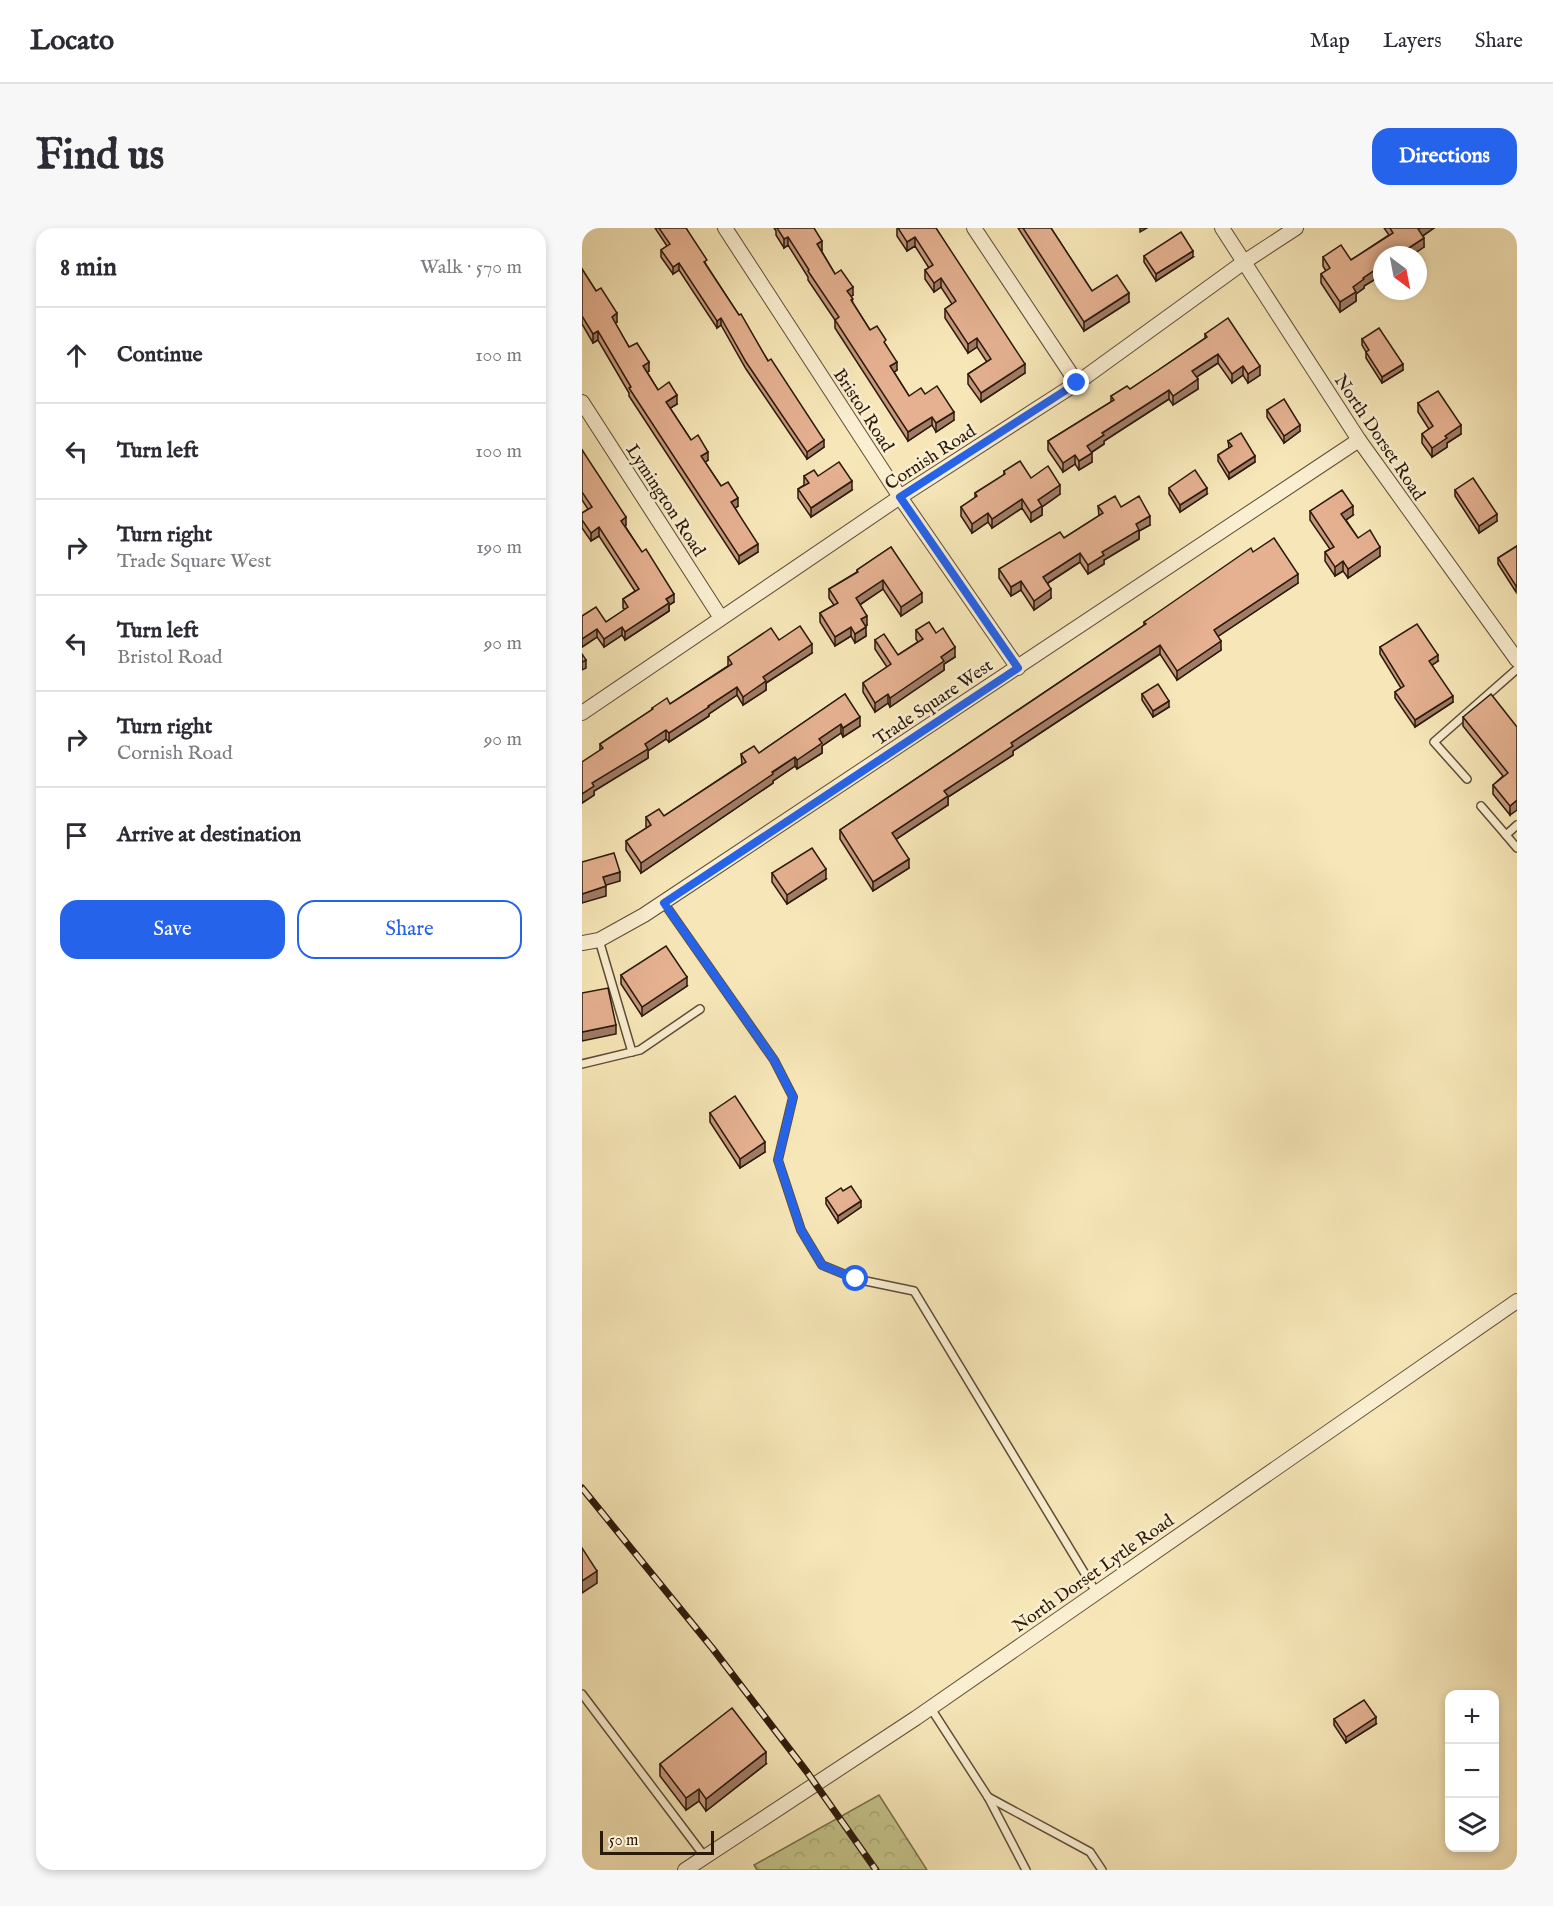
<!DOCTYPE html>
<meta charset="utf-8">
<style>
:root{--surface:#fff;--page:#f7f7f7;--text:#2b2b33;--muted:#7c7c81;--line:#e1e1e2;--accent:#2563eb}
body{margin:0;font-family:"IM FELL English",serif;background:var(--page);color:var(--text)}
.controls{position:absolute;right:18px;bottom:18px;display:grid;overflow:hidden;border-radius:12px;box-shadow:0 3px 9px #0003}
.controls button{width:54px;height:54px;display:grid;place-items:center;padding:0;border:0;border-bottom:2px solid var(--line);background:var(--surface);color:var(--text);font:30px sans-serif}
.compass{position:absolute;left:791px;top:18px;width:54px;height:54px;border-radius:50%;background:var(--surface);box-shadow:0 3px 9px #0003;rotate:148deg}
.scale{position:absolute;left:18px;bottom:15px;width:114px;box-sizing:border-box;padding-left:6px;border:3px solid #2b190a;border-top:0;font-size:16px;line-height:21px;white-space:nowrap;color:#2b190a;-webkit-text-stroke:4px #faefd1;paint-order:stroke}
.stop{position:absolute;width:18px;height:18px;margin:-14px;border:4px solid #2563eb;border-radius:50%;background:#fff}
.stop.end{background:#2563eb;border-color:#fff;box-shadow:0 2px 6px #0008}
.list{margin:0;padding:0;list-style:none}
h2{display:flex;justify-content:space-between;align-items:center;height:78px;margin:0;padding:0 24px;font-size:26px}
h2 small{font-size:20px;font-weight:400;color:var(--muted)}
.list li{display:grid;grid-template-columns:39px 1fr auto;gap:18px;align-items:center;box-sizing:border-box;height:96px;padding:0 24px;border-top:2px solid var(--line)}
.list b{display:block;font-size:22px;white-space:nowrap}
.list p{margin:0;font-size:20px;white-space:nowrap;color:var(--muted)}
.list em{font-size:20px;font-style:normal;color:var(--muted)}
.actions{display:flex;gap:12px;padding:18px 24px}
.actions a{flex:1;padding:14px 0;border:2px solid var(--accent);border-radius:18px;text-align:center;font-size:21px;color:var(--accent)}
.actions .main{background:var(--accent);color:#fff}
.icon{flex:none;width:33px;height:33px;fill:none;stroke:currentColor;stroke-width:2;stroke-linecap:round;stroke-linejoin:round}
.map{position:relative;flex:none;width:935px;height:1642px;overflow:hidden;border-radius:18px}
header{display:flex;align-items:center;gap:36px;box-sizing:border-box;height:84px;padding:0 30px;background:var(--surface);border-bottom:2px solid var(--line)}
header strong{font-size:28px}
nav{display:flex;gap:33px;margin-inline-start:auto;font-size:21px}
.intro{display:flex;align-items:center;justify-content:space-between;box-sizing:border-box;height:144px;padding:0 36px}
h1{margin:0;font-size:42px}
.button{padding:15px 27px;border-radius:18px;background:var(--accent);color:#fff;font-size:21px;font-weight:700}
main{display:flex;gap:36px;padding:0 36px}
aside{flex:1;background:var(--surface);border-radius:18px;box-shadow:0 3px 9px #0003}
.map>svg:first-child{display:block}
.forest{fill:url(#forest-crowns);stroke:#786e4a;stroke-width:1.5}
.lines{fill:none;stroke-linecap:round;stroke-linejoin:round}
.service-casing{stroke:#5e4c36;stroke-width:10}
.minor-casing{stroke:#5e4c36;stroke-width:16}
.service{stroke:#faefd1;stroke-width:7}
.minor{stroke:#faefd1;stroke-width:14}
.rail-casing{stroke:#2b190a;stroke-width:7}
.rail{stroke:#faefd1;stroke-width:4.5;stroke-dasharray:14;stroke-linecap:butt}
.wall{fill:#c5987d;stroke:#2b190a;stroke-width:1.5}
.shaded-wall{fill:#a07c66;stroke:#2b190a;stroke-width:1.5}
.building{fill:#e5b191;stroke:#2b190a;stroke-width:1.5}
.route{stroke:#2563eb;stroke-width:8}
.labels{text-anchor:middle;stroke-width:5;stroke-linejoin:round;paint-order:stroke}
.street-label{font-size:18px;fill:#2b190a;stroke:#faefd1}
</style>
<header>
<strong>Locato</strong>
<nav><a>Map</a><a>Layers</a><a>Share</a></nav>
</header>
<div class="intro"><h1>Find us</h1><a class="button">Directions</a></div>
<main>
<aside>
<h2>8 min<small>Walk · 570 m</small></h2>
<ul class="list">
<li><svg class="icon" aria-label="ahead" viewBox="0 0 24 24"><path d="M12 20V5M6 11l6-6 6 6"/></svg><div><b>Continue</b></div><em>100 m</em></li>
<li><svg class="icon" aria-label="left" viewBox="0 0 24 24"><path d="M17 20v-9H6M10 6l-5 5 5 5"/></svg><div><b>Turn left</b></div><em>100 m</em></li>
<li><svg class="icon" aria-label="right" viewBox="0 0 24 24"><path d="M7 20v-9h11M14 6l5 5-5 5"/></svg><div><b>Turn right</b><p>Trade Square West</p></div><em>190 m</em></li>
<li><svg class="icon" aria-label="left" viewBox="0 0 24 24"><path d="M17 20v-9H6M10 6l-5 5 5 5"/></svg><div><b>Turn left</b><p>Bristol Road</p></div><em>90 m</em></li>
<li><svg class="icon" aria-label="right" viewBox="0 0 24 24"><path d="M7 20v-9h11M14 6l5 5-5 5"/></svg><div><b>Turn right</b><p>Cornish Road</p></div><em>90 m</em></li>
<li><svg class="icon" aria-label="arrive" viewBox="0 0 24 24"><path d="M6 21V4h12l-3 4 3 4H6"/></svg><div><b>Arrive at destination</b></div></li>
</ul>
<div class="actions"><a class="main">Save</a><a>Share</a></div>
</aside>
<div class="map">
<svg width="935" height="1642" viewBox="0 0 935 1642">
<defs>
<pattern id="forest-crowns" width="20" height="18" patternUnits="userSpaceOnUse" patternTransform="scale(1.5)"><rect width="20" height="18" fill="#c4c389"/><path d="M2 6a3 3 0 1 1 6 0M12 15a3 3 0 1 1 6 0" fill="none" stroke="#a9a775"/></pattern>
</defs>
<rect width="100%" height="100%" fill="#f7e7b8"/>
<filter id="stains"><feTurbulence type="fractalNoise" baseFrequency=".00333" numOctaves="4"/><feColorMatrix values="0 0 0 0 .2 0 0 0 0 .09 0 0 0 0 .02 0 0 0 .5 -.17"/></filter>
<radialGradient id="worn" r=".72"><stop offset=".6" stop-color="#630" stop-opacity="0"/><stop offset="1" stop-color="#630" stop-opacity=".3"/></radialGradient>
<path class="forest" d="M297 1567 345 1642H175L172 1637Z"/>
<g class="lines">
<g class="service-casing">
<g id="service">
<path d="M885 551 852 514 935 441"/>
<path d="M899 578 924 607"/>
<path d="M935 597 924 607 935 620"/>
<path d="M82 675 192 832 211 869 196 932 219 1002 240 1037 274 1051 332 1063 514 1364"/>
<path d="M17 712 50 824"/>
<path d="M0 836 58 822 118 781"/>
<path d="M0 1466 123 1629"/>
<path d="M348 1479 406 1569 444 1642"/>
<path d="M406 1569 508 1624 520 1642"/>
</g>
</g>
<g class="minor-casing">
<g id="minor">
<path d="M143 0 318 269 436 440"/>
<path d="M392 0 495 155"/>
<path d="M640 0 777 212 935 432"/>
<path d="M0 174 139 390"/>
<path d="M0 485 318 269 495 155 662 34 714 0"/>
<path d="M0 715 17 712 62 687 777 212"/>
<path d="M103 1642 334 1490 935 1073"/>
</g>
</g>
<use href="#service" class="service"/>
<use href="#minor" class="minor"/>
<g class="rail-casing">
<path id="rail" d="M0 1260 131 1421 225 1544 294 1642"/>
</g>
<use href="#rail" class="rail"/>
</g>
<g class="wall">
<path d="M73 0H104L125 38 242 219 225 231 164 141 139 97 135 100 97 42 91 46 79 29V22L85 18Z"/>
<path d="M192 0H232L240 22H239L253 46 271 67 269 68 271 75 288 102 304 117 315 142 312 144 327 168 343 166 372 192 354 204 350 197 326 213 253 100V92L226 52V49L206 17 202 20 194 7V3Z"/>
<path d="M315 0H354L443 145 399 174 386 156V146L405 134 395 119 386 125 363 90V81L370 76 359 59 352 64 343 51V42L347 40 333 18 325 23 315 8Z"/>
<path d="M436 0H469L510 63 547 74 502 103Z"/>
<path d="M802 0H852L841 8 842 19 800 27V47L782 58V60L774 66V73L758 84 739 55V46L744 43 741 38V29L769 32 807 7Z"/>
<path d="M562 28 611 29 574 53 562 34Z"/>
<path d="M0 41 14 63 35 94 33 95 47 119 67 143 65 144 76 162 95 176 88 180 109 212 126 232 123 234 139 258 156 278 153 280 176 324 157 336 47 168V165L16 112 11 115 0 96Z"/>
<path d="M623 106 678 147 666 155 661 147 650 155 636 135 614 149 616 161 591 177 587 171 522 213V216L509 225 510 234 497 242 493 236 481 244 466 222V213L529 174V168L548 161 575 143 623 110Z"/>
<path d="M780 111 821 142 800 155 784 130V124L780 117Z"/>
<path d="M836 175 879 206 865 215V219L850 229 840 215V206L847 201 836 184Z"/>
<path d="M685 182 718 203 702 215 685 189Z"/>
<path d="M646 213 673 234 647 251 636 233V227L647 220Z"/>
<path d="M0 222 44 297 43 298 92 374 87 377V383L43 412 40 407 22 419 15 409 0 419V388L24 394 43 382 41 380V371L53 363 17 308 9 313 0 300V285L6 281 0 272Z"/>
<path d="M422 243 449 250 478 266 460 279V287L449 294 440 280 410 300 406 294 390 305 379 288V279L393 270V265L422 247Z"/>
<path d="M222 248H236L270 262 229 289 216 270V261L222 257Z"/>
<path d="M587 260 625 266 598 284 587 266Z"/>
<path d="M873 262 915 293 897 305 873 268Z"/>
<path d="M516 278 539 279 568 297 557 303V311L522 332V336L506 346 498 334 466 355 469 370 452 382 439 362 429 368 417 350V341L482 310 517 288Z"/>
<path d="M728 283 771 287 764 292 776 310 798 328 766 350 761 343 753 348 743 333V324L748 321 728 292Z"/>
<path d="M935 318 934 364 916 336V330Z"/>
<path d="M309 319 340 374 319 388 301 361 278 377 285 397 283 398 284 408 273 415 269 408 253 418 238 394V385L252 377 247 370V361L275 344V342Z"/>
<path d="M671 324 716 355 636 408 639 422 595 452 578 426 431 523V527L366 569V577L314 611 327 640 291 663 258 611V602L562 397V394Z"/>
<path d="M334 402 354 405 373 429 362 436V442L308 479 306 475 293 484 281 464V455L305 439 293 421V412L316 427 336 414 334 411Z"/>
<path d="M197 412 230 425 184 455V462L161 477 155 467 127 486V488L87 514 84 511 66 523V530L12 563V567L0 575 18 522V516L70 482V480L88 476 146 438V429Z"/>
<path d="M798 419 856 433 850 437 871 474 833 499 813 470V464L819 460 798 426Z"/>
<path d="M263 466 278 498 261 509 259 505 240 518V525L215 541 213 538 191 553V555L59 645 44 622V613L65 600 64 599V589L82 588 160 536 159 526 177 525Z"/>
<path d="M560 466 587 479 571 489 560 472Z"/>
<path d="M881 489 935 499 928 587 911 566V557L921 548 881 498Z"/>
<path d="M190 645 244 651 205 676 190 654Z"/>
<path d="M39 747 105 758 60 788 39 756Z"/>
<path d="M128 885 183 924 158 940 128 894Z"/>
<path d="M261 963 279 979 256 995 244 976V970Z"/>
<path d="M752 1491 794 1496 764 1515 752 1497Z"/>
<path d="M78 1536H184L124 1583 117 1573 104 1582 78 1548Z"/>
</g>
<g class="shaded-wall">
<path d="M558 0H565L558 4Z"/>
<path d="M839 0H852L836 11V1Z"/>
<path d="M206 9V17L202 20V11Z"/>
<path d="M333 9V18L325 23V14Z"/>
<path d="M842 10V19L830 27H816Z"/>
<path d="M240 13V22L235 25V16Z"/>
<path d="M611 23V29L574 53V46Z"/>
<path d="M97 35V42L91 46V39Z"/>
<path d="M800 37V47L782 58V60L774 66V73L758 84V74L771 59 781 50Z"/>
<path d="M359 50V59L352 64V55Z"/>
<path d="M271 59V67L265 71V63Z"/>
<path d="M547 65V74L502 103V94Z"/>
<path d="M35 85V94L30 98V89Z"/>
<path d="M139 90V97L135 100V93Z"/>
<path d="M16 103V112L11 115V106Z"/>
<path d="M395 110V119L386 125V116Z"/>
<path d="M636 126V135L610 152V143Z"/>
<path d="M67 134V143L61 147V138Z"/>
<path d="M315 134V142L308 147V138Z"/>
<path d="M443 136V145L399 174V165Z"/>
<path d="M821 136V142L800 155V149Z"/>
<path d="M661 138V147L650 155V146Z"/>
<path d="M678 138V147L666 155V146Z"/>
<path d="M616 151V161L591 177V168Z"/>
<path d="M587 162V171L522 213V216L505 227V218L520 205Z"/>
<path d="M95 167V176L84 183V174Z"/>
<path d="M372 184V192L354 204V195Z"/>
<path d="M350 189V197L326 213V204Z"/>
<path d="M718 197V203L702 215V208Z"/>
<path d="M879 197V206L865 215V219L850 229V220L863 208Z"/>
<path d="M242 212V219L225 231V224Z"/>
<path d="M126 224V232L119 237V228Z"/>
<path d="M510 225V234L497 242V233Z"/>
<path d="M493 227V236L481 244V235Z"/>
<path d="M673 228V234L647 251V245Z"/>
<path d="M270 253V262L229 289V280Z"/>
<path d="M478 257V266L460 279V287L449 294V285L456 272Z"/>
<path d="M625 260V266L598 284V277Z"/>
<path d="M156 270V278L149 283V274Z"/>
<path d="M440 271V280L410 300V291Z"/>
<path d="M771 278V287L759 295V286Z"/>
<path d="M406 285V294L390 305V296Z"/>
<path d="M915 286V293L897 305V298Z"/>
<path d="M568 288V297L557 303V311L522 332V336L506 346V337L520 324 554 296Z"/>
<path d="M44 289V297L39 301V293Z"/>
<path d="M17 299V308L9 313V305Z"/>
<path d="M176 316V324L157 336V328Z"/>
<path d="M798 319V328L766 350V341Z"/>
<path d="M498 325V334L461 358V349Z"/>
<path d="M761 333V343L753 348V339Z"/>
<path d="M716 346V355L632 411V402Z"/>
<path d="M301 352V361L274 379V370Z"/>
<path d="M439 353V362L429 368V359Z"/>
<path d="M469 361V370L452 382V373Z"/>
<path d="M340 365V374L319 388V379Z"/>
<path d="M92 366V374L87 377V383L43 412V404L84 371Z"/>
<path d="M285 388V397L279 400V391Z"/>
<path d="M40 399V407L22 419V411Z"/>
<path d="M269 399V408L253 418V409Z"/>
<path d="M284 399V408L273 415V406Z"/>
<path d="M15 401V409L0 419V411Z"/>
<path d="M639 413V422L595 452V443Z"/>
<path d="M230 416V425L184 455V462L161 477V469L181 449Z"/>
<path d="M578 417V426L431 523V527L366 569V577L310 614V605L362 563 429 515Z"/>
<path d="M373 419V429L362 436V442L308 479V470L359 429Z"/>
<path d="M856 427V433L847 439V433Z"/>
<path d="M4 432V440L0 442V434Z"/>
<path d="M155 459V467L127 486V488L87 514V505Z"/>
<path d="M306 466V475L293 484V475Z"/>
<path d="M871 468V474L833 499V492Z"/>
<path d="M587 473V479L571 489V483Z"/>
<path d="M278 489V498L261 509V500Z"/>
<path d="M259 496V505L240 518V525L215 541V532L237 511Z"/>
<path d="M84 502V511L66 523V530L12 563V567L0 575V566L10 555 63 516Z"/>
<path d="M213 529V538L191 553V555L59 645V635Z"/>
<path d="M935 572V582L928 587V578Z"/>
<path d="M327 631V640L291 663V654Z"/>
<path d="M244 641V651L205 676V667Z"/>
<path d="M38 644V653L21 658V649Z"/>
<path d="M24 658V668L0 675V666Z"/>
<path d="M105 749V758L60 788V779Z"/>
<path d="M34 797V806L0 813V804Z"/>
<path d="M183 914V924L158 940V931Z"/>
<path d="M279 973V979L256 995V988Z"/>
<path d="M15 1343V1355L0 1365V1353Z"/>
<path d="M794 1489V1496L764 1515V1509Z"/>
<path d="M184 1524V1536L124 1583V1571Z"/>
<path d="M117 1561V1573L104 1582V1570Z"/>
</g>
<g class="building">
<path d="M77 0H104L125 32 122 34 157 87 159 86 186 133 189 131 242 212 225 224 164 134 139 90 135 93 97 35 91 39 79 22 88 16Z"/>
<path d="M195 0H232L240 13 235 16 253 46 259 42 271 59 265 63 271 71 269 72 288 102 295 98 304 112 302 114 315 134 308 138 327 168 339 160 343 166 355 158 372 184 354 195 350 189 326 204 253 92 257 89 226 43 227 42 206 9 202 11Z"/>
<path d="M316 0H354L443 136 399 165 386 146 409 131 395 110 386 116 363 81 374 73 359 50 352 55 343 42 351 37 333 9 325 14Z"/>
<path d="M441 0H469L510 63 535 47 547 65 502 94Z"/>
<path d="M808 0H839L836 1 842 10 816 27H800V37L781 50 782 51 771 59 774 64 758 74 739 46 748 40 741 29 759 17 769 32 811 5Z"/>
<path d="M599 4 611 23 574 46 562 28Z"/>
<path d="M0 41 14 63 19 60 35 85 30 89 47 119 55 115 67 134 61 138 76 162 87 154 95 167 84 174 109 212 116 207 126 224 119 228 139 258 146 254 156 270 149 274 176 316 157 328 47 160 49 159 16 103 11 106 0 88Z"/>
<path d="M646 90 678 138 666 146 661 138 650 146 636 126 610 143 616 151 591 168 587 162 520 205 522 207 505 218 510 225 497 233 493 227 481 235 466 213 532 172 529 168 545 158 548 161 575 143 625 109 623 106Z"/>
<path d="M797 100 821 136 800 149 784 124 787 122 780 111Z"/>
<path d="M856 163 879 197 863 208 865 210 850 220 840 206 851 198 836 175Z"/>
<path d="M702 171 718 197 702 208 685 182Z"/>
<path d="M659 205 673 228 647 245 636 227 650 218 646 213Z"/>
<path d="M0 222 44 289 39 293 60 324 64 321 92 366 84 371 87 375 43 404 40 399 22 411 15 401 0 411V388L14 379 24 394 46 379 41 371 57 361 17 299 9 305 0 292V285L10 279 0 264Z"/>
<path d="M438 233 449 250 466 238 478 257 456 272 460 278 449 285 440 271 410 291 406 285 390 296 379 279 395 268 393 265 423 246 422 243Z"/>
<path d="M257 234 270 253 229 280 216 261 227 255 222 248 232 242 236 248Z"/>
<path d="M613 242 625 260 598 277 587 260Z"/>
<path d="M891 250 915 286 897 298 873 262Z"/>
<path d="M760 262 771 278 759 286 776 310 788 302 798 319 766 341 761 333 753 339 743 324 752 319 728 283Z"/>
<path d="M533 268 539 279 557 268 568 288 554 296 557 302 520 324 522 327 506 337 498 325 461 349 469 361 452 373 439 353 429 359 417 341 478 304 482 310 521 285 516 278Z"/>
<path d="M692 310 716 346 632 402 639 413 595 443 578 417 429 515 431 518 362 563 366 568 310 605 327 631 291 654 258 602 564 396 562 394 656 329 669 320 671 324Z"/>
<path d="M935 318V357L934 358 916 330Z"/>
<path d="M309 319 340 365 319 379 301 352 274 370 285 388 279 391 284 399 273 406 269 399 253 409 238 385 256 375 247 361 276 344 275 342Z"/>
<path d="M347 394 354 405 361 400 373 419 359 429 362 433 308 470 306 466 293 475 281 455 309 436 293 412 302 406 316 427 341 411 334 402Z"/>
<path d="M835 396 856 427 847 433 871 468 833 492 813 464 822 458 798 419Z"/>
<path d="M218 398 230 416 181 449 184 453 161 469 155 459 126 478 127 479 87 505 84 502 63 516 66 521 10 555 12 558 0 566V534L21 520 18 516 71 481 70 480 85 470 88 476 150 436 146 429 189 400 197 412Z"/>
<path d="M0 426 4 432 0 434Z"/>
<path d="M576 456 587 473 571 483 560 466Z"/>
<path d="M263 466 278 489 261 500 259 496 237 511 240 515 215 532 213 529 190 544 191 546 59 635 44 613 69 597 64 589 77 581 82 588 164 534 159 526 172 518 177 525Z"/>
<path d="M909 466 935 499V572L928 578 911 557 926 545 881 489Z"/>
<path d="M230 620 244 641 205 667 190 645Z"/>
<path d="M32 625 38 644 21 649 24 658 0 666V634Z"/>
<path d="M84 718 105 749 60 779 39 747Z"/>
<path d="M26 760 34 797 0 804V765Z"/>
<path d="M153 868 183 914 158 931 128 885Z"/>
<path d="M269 958 279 973 256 988 244 970 259 960 261 963Z"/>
<path d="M0 1320 15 1343 0 1353Z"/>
<path d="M782 1472 794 1489 764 1509 752 1491Z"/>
<path d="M150 1480 184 1524 124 1571 117 1561 104 1570 78 1536Z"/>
</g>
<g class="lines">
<path class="route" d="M274 1051 240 1037 219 1002 196 932 211 869 192 832 82 675 436 440 318 269 495 155"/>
</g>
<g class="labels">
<g class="street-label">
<text transform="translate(282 182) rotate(57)" y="6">Bristol Road</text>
<text transform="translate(798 209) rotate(56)" y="6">North Dorset Road</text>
<text transform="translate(348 229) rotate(-33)" y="6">Cornish Road</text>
<text transform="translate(84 272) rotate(57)" y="6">Lymington Road</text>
<text transform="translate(351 474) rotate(-34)" y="6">Trade Square West</text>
<text transform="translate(511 1345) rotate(-35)" y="6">North Dorset Lytle Road</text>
</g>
</g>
<rect width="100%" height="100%" filter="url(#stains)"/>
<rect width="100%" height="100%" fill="url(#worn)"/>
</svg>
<div class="controls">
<button>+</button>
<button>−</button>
<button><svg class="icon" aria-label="layers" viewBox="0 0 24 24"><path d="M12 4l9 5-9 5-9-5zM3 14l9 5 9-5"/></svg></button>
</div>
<svg class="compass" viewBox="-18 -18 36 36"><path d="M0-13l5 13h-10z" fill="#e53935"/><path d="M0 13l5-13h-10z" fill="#7c7c81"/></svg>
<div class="scale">50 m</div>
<div class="stop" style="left:274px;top:1051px"></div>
<div class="stop end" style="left:495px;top:155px"></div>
</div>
</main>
